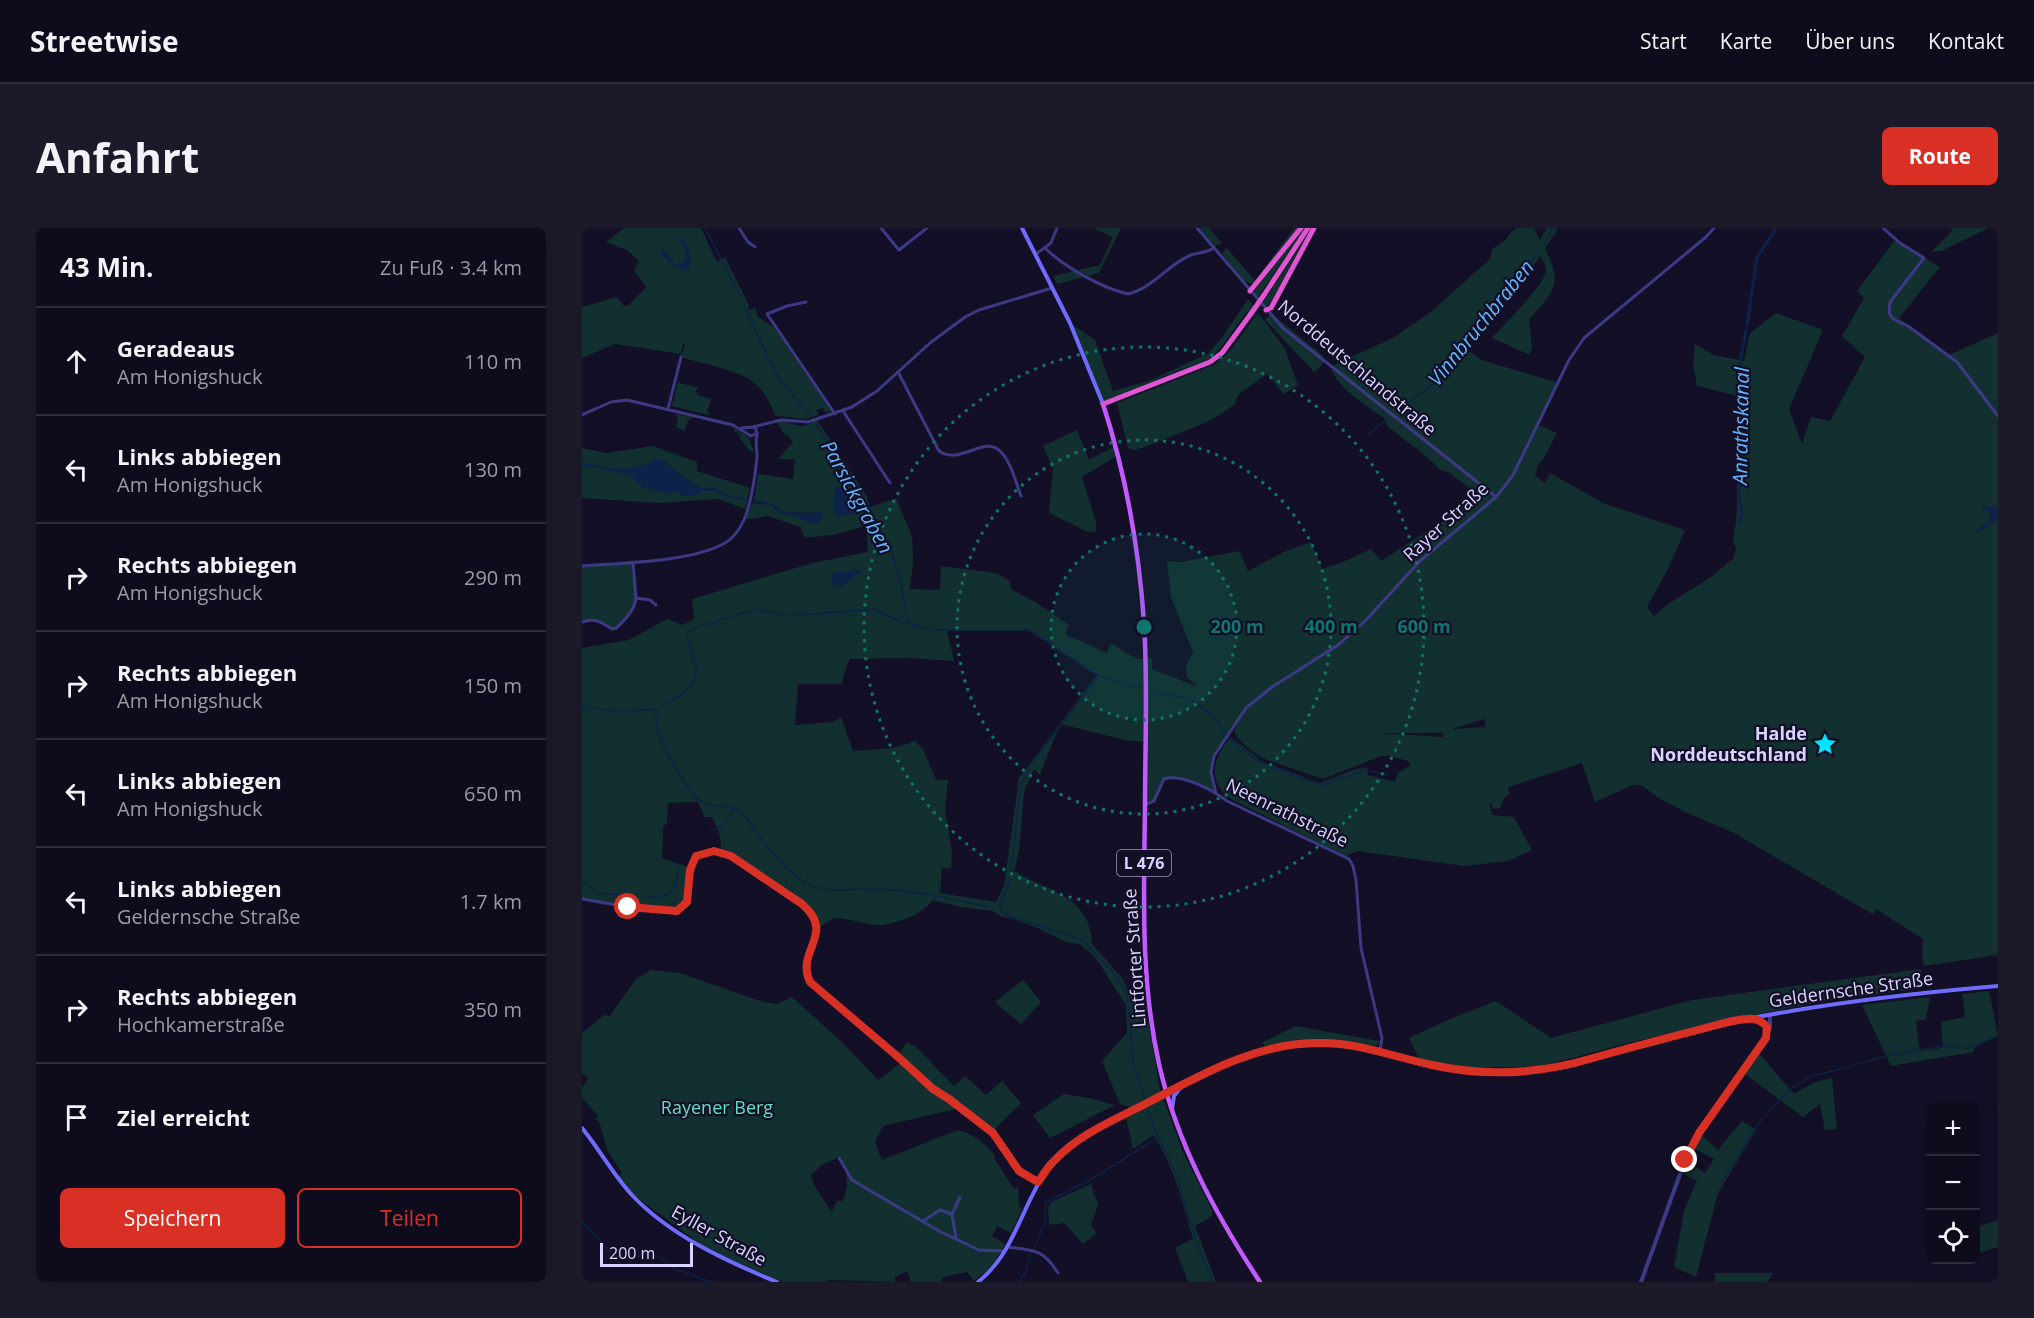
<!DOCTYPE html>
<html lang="de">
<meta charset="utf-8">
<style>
:root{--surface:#0e0b1c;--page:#1c1929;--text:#f1f3f6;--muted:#9b9ba3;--line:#2e2b3b;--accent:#d93025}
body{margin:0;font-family:"Open Sans",sans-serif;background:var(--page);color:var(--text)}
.controls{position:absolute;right:18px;bottom:18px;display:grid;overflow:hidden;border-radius:9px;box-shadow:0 6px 24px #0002}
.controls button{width:54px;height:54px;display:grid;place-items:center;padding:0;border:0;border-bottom:2px solid var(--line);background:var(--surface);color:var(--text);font:30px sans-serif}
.scale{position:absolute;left:18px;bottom:15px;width:93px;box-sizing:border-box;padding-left:6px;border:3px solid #d9d4ff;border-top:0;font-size:16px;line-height:21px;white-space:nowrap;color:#d9d4ff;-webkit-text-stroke:4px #130f26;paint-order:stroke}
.stop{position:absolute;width:18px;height:18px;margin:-14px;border:4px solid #d93025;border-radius:50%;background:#fff}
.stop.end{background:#d93025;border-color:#fff;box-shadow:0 2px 6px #0008}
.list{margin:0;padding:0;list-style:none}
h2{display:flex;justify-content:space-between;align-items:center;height:78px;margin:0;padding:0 24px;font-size:26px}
h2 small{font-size:20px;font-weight:400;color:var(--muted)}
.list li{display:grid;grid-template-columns:39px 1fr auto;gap:18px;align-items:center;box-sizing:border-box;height:108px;padding:0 24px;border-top:2px solid var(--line)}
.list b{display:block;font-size:22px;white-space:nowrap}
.list p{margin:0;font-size:20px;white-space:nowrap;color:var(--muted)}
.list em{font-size:20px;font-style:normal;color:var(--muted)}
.actions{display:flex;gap:12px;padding:18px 24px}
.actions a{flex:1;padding:14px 0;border:2px solid var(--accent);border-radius:9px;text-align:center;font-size:21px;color:var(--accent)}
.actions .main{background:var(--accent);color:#fff}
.icon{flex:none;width:33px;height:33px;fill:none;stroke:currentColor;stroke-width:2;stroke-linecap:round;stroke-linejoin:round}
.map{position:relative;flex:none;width:1416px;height:1054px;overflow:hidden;border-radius:9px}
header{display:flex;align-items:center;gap:36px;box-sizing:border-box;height:84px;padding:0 30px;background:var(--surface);border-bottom:2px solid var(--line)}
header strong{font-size:28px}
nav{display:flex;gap:33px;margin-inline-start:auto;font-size:21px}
.intro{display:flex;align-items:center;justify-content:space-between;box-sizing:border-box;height:144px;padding:0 36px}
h1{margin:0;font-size:42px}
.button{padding:15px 27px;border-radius:9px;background:var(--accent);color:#fff;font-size:21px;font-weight:700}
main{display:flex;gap:36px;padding:0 36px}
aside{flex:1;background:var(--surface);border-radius:9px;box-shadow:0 6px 24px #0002}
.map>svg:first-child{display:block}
.green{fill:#12302f;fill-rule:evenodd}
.water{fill:#0c2248}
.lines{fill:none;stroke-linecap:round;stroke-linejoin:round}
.stream{stroke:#0c2248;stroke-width:1.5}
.canal{stroke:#0c2248;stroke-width:3}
.minor{stroke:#3d3a85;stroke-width:3}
.tertiary{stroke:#3d3a85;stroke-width:4}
.secondary{stroke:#6f6bff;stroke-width:4}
.primary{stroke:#c25bff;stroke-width:4.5}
.trunk{stroke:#e055d1;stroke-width:5}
.trunk-bridge{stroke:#e055d1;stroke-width:5}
.route{stroke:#d93025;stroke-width:8}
.ring{fill:none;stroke:#0f766e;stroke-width:3;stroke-dasharray:3 6}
.labels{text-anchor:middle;stroke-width:4.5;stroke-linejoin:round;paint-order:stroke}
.shield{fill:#130f26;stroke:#9e99be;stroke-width:1.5}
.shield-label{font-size:16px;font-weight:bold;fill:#d9d4ff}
.street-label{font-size:18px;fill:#d9d4ff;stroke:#130f26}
.poi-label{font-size:18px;font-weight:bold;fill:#d9d4ff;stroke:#130f26;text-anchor:end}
.park-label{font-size:18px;fill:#5fe0c0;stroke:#130f26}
.water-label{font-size:20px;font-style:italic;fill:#62b6ff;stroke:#130f26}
.centre{fill:#0f766e;stroke:#130f26;stroke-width:3}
.ring-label{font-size:18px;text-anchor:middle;font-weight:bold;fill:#0f766e;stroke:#130f26;stroke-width:4.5;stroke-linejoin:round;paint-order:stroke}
</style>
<header>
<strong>Streetwise</strong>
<nav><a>Start</a><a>Karte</a><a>Über uns</a><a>Kontakt</a></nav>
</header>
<div class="intro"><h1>Anfahrt</h1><a class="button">Route</a></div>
<main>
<aside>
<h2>43 Min.<small>Zu Fuß · 3.4 km</small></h2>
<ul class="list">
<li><svg class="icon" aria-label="ahead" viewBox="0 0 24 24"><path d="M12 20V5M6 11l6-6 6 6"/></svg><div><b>Geradeaus</b><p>Am Honigshuck</p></div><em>110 m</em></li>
<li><svg class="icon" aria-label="left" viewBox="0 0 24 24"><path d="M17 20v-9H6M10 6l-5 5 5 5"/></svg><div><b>Links abbiegen</b><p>Am Honigshuck</p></div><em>130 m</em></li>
<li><svg class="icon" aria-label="right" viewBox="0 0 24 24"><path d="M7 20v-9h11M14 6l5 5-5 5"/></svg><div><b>Rechts abbiegen</b><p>Am Honigshuck</p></div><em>290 m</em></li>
<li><svg class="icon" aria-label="right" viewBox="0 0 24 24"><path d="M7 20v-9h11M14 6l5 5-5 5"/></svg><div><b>Rechts abbiegen</b><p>Am Honigshuck</p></div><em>150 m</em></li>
<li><svg class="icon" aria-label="left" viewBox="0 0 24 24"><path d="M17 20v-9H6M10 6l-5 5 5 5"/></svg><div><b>Links abbiegen</b><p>Am Honigshuck</p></div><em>650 m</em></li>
<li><svg class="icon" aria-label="left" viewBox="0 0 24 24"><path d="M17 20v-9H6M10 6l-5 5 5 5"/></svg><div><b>Links abbiegen</b><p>Geldernsche Straße</p></div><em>1.7 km</em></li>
<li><svg class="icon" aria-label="right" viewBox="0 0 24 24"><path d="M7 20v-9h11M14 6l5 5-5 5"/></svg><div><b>Rechts abbiegen</b><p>Hochkamerstraße</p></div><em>350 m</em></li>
<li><svg class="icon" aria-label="arrive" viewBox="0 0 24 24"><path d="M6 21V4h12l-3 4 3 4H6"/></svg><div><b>Ziel erreicht</b></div></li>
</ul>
<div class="actions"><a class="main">Speichern</a><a>Teilen</a></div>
</aside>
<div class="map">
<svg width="1416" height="1054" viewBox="0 0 1416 1054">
<rect width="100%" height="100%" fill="#130f26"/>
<g class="green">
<path d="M42 0H119L135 34 143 29 167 77 166 82 173 80 176 89 192 99 249 183 244 185 241 180 234 182 237 187 224 191 194 188C189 178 185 168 177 159 162 142 122 137 99 129L103 117 101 116 99 126 33 116 0 130V79L35 69 42 78H46L64 59 52 42 57 33 45 22 24 14Z"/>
<path d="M511 0H539L517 45 506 48 496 42 518 37 531 9Z"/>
<path d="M617 0H627L640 15 633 18Z"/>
<path d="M712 0H717L672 56 663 54 640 26 645 20 673 53Z"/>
<path d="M721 0H723L676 69 673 65V61Z"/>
<path d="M935 0H952L958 12 965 0H976L963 21C982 56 971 64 947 92L950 118 948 127 910 110C921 98 965 54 964 42 964 37 961 32 958 28L952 37 949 36 879 118 900 132 977 155 956 197 975 205 961 232 956 236 953 248 963 255 968 245 1023 276 1103 302 1087 339 1065 379 1072 388 1086 376 1129 349 1152 330 1154 320 1151 314 1155 284V168L1115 158 1111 136 1113 116 1132 127 1162 133 1168 105 1194 85 1241 102 1207 181 1220 216 1229 189 1248 193 1283 129 1260 108 1282 70 1275 63 1313 12 1358 39 1317 90 1367 127 1416 105V727L1342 738 1340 727 1341 711 1294 681 1292 687 1152 605 1101 583 1075 569 1059 557H1051L1013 574 1000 535 927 559 926 562 928 566 922 570 918 580 911 581 909 575 907 576 911 587 932 589 950 622 926 633 882 638 776 623 763 628 649 571C624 554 631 528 649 509L681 534 738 555 774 541 785 540 786 547 813 554 816 545 828 538 826 533 808 528H799L741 551 680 530C670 523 656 514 652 503L661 486 632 528 629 544 634 565C617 557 601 549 582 551L572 573 563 577V514L543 512 478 496 458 547 452 541 442 564 437 623 432 643C466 663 509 668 510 716L540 750 552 773 563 774 578 862 601 924 630 982V988L613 998 634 1054H606L593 1020 611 1011C601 975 592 938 571 907L551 921 544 889 551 885V880L538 876 520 833 545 805 544 777 519 738 510 726 497 716 484 714 456 700 432 691 420 689 411 683 378 679 350 672C345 685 309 698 295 697 280 696 267 690 252 690L236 700 235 695 225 680 149 628 138 624C141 612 135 600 130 589H123L116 574 86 575 85 594 81 600 80 630 109 640 105 674 95 683 46 679 0 670V420L47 412 85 391 100 397 112 391 110 371 230 335 286 324 284 298 250 307 223 310 218 299 186 288 162 292 170 275 187 277 198 285 214 288 230 296 238 285 202 284 187 275 172 272 176 246 211 251 213 231H196L211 214 208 211V209L201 205 195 194H202L219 198 229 196V193L235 192 284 267 288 279 314 270 330 308 331 334 328 361 358 362 359 338 414 345 428 353 429 361 455 375 487 397 483 406 525 425 529 415 546 426 556 431H563V428L570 431V441L616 459 605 449 604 438 611 424 589 369 585 333 600 334 657 323 666 343 702 324 729 314 740 341 761 334 789 321 799 333 861 293 891 269V263L866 244 860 243 839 224 806 199 803 191C785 177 755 161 749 140L755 135 811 110 850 83 908 31 910 21 924 12 926 7ZM365 403H447L515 447 437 550 422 658 414 674 358 665 360 640 369 641 370 625 363 582 366 552H354L341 521 333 513 312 520 271 523 259 489 251 494 213 497 216 456H260L261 448 268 431 326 430 372 433ZM903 491V499L870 501 902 491ZM861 504V509L796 505H856Z"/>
<path d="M1369 0H1407L1359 23 1349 24 1370 3Z"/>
<path d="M726 6 688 75 685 78 681 75Z"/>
<path d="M493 43 503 49 475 56 471 48Z"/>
<path d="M666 71 673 80 664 85 638 121 626 132 580 149 521 176 488 95 513 112 531 163 569 152 627 125 641 108Z"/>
<path d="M676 85 702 119 716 157 702 166 685 146 657 166 652 177 636 188 623 195 560 220 551 222 546 220 535 175 634 136 648 123Z"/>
<path d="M689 85 741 128 742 135 732 144 683 92Z"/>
<path d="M96 153 98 155 117 160 113 164 116 165 115 167 129 171 125 184 128 185 127 187 90 178Z"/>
<path d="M94 186 109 189 108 193 106 192 103 203 94 199 96 189 93 188Z"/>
<path d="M152 200 167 210 172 224 168 223 158 211 159 209 155 204 153 205Z"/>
<path d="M495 202 507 232 533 218 536 227 500 249 514 294V304L504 303 467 285 471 241 461 218Z"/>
<path d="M71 218 115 234V243L168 260 163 281 137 271 77 275 0 270V220L24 225Z"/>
<path d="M51 334C53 368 60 377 30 401L10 391 0 392V338Z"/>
<path d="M1339 741 1342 755 1338 761 1255 771 1186 784 1046 815 960 838 887 840 837 831 827 810 868 791 914 773 969 810 1110 772Z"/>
<path d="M69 742 98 745 181 774 195 776 210 769 262 816 296 852 320 834 315 828 325 814 333 818 372 858 383 848 404 867 420 853 439 875 411 903 404 902 405 901 378 880 301 898 293 914 300 932 376 902C391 905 403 916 413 927L412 930 432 961 436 959 437 978 440 981 429 1005 415 998 410 1008 423 1016 411 1037 392 1053 385 1044 361 1049 359 1054H329L325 1043 313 1049V1054L249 1052 242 1054H201L129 1024 52 967 36 949 40 945 25 922 18 896 14 891 16 888 0 870V860L6 851 5 848 0 846V805L23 786 27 789 54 751ZM257 929C266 944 268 958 260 973H255L250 983 248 982C242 969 232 962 229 947L240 937Z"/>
<path d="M441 752 459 774 439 796 413 774Z"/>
<path d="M1407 763 1416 808 1392 820V824L1309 838 1280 777 1348 769 1344 791 1334 793 1338 823 1361 820 1359 794 1383 789 1380 766Z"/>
<path d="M713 798 798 813 794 818 749 812 722 813 682 818 681 814Z"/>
<path d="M1175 823 1212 866 1233 854 1250 850 1255 901 1243 902 1238 876 1221 889 1160 844Z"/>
<path d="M482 866 507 870 533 877 468 910 451 887Z"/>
<path d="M1160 893 1174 902 1136 965 1114 1049 1092 1039 1102 983 1115 953 1098 944 1103 932 1123 945 1132 931 1109 919 1117 905 1136 922Z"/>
<path d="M509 956 516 977 509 997 515 1005 501 1016 482 995 467 997 466 980 469 974Z"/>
<path d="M1416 992V1019L1396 1025 1394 999Z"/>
<path d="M1133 1045H1191L1185 1054H1133Z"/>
</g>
<g class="water">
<path d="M96 10 101 11C107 20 112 34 105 43L90 37 78 24 83 22 91 35 97 37 103 32 105 26 99 14 95 13Z"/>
<path d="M75 231 81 232 103 250 120 260H132L152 269 187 275 202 284 230 285 240 283 241 288 236 295 230 296 214 288 198 285 187 277 149 270 131 263H121L113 267 101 268 95 263 86 266 83 265 60 259 49 247 0 237V234C29 242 48 245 75 231Z"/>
<path d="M253 258 266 262 277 283C269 286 260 290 251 285Z"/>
<path d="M1402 278 1416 279V291L1392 308 1397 300 1408 292 1407 283 1399 281Z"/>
<path d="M272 341 279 343 280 347H273L260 359 249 356 251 345 261 343 269 344Z"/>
</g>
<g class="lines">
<g class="stream">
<path d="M123 0 159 70"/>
<path d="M963 17 970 0"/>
<path d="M161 75 189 136 199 153 229 188"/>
<path d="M814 184 857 152 885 107 955 26"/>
<path d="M234 196 261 236 311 327 318 351 325 390 331 398 357 402H447L517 448 559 460"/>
<path d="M787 206 806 190"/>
<path d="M569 464 604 470 612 474 631 487 644 507 673 531 702 544 741 557 784 542 806 547"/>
<path d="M0 478 39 484"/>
<path d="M79 479C93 471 118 457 114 439 111 428 106 418 105 406L108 402 113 400 174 381 206 388 292 381 322 395H327"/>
<path d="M42 484 75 481"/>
<path d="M74 485C74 490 74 495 75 500 78 515 108 570 122 575 134 579 148 577 159 583 179 610 207 655 242 661 260 664 279 660 297 661 334 663 371 671 407 679"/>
<path d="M449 536 516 449"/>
<path d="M128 602 137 601 153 581"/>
<path d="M0 609V610"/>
<path d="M429 648 438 561 447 539"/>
<path d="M429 651 418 677 420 683 424 687 501 712 534 748 544 764 546 773 551 836 563 872"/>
<path d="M0 653 16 665 53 668"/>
<path d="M61 669C89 671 92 666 97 640"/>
<path d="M565 881 576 909 594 945 614 1013 631 1054"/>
<path d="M1140 954 1176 896 1208 861 1228 849 1305 828 1362 818 1386 820 1416 808"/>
<path d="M0 993 41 1039 64 1023 68 1022 95 1042 130 1054"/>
<path d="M453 1018 463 994 464 974 510 951 575 910"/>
<path d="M437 1054 444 1043 449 1024"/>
</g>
<g class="canal">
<path d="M1165 97 1175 30 1194 0"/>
<path d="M1158 295 1160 283 1157 268 1158 135 1164 102"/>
</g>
<g class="minor">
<path d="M157 0 166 14 173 19"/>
<path d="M299 0 317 22 345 0"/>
<path d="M615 0 701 100 913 268"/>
<path d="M1301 0 1318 15 1342 30 1308 74 1307 85 1311 91 1326 98 1375 134 1416 188"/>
<path d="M463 20C482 39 520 60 546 66 570 61 586 36 609 27 617 24 625 25 632 20"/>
<path d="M454 26 469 15 475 0"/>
<path d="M224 74 205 78 185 86 253 186"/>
<path d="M316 144 357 223C379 238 402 206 419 224 429 234 434 255 439 268"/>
<path d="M86 181 99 129"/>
<path d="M261 183 308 255"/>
<path d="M0 187 29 174 45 172 151 197 169 208 175 205 173 199 159 200"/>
<path d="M171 199 199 192 226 194 270 179 295 163 348 115 383 89 397 82 470 60"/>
<path d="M51 334 54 370 68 372 74 377"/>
<path d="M0 338C39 335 108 334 141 316 150 312 158 301 162 292 170 272 173 250 175 229 175 221 173 214 175 206"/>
<path d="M0 394C12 389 21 395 30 401L34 400C42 393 53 381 54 370"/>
<path d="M634 565 629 544 632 528 664 480 690 459 756 417 784 392 838 333 914 269 925 255 931 247 987 132 1002 110 1124 9 1132 0"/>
<path d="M563 577 572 573 582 551C600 545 630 562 645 573L767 631 771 638 774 652 779 720 800 810 798 822"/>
<path d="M0 671 46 679 95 683 105 674 108 642 114 628 132 623 149 628 220 676C254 706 214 722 228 754L315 828 351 862 367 871 411 905 437 943 456 954"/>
<path d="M257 930 270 952 357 1003 397 1022 422 1023"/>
<path d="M370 986 378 969"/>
<path d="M341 993 358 982 370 986 374 1010"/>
<path d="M425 1019C452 1022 461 1021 476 1045"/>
</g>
<path class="tertiary" d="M1059 1054 1106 924 1117 905 1184 810 1188 800V787"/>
<g class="secondary">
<path d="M440 0 488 95 521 176"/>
<path d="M1170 791 1177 793 1185 799"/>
<path d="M590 881 592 868 598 860"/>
<path d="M0 900C18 922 30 945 49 966 87 1007 144 1033 195 1054"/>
<path d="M396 1054C442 1018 441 951 491 916 524 894 561 876 596 859 612 852 626 843 642 836 683 818 730 810 775 818 801 822 826 832 852 837 887 844 924 847 959 842 985 839 1011 830 1036 823 1069 814 1102 805 1135 797 1228 777 1321 766 1416 758"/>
</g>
<path class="primary" d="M521 176C544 247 557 321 562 395 566 456 563 517 563 577 562 664 558 751 577 836 595 916 634 987 678 1054"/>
<g class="trunk">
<path d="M668 63 719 0"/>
<path d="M682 67 726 0"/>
<path d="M684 82 689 80 732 0"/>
<path d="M521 176 628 134 640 125 668 87"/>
</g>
<path class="trunk-bridge" d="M668 87 682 67"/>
</g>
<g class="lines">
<path class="route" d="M46 679 95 683 105 674 108 642 114 628 132 623 149 628 220 676C255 706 213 722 228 754L315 828 351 861 367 871 411 905 437 943 456 954C462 946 466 938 473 932 498 905 537 890 569 873 622 845 677 814 739 815 778 815 812 829 850 837 904 849 958 846 1011 830 1046 820 1081 811 1116 802 1132 798 1149 792 1165 791 1173 790 1180 793 1185 799L1184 810 1117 905 1103 932"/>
</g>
<circle cx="562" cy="399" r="93" fill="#0f766e" fill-opacity=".12"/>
<g class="ring">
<circle cx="562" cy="399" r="93"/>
<circle cx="562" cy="399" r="187"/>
<circle cx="562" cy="399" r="280"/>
</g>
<defs>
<g id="sight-bare" transform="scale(1.8)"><path d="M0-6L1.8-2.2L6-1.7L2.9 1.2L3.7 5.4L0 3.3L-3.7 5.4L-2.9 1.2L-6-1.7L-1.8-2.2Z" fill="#00e5ff" stroke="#130f26" stroke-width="2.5" paint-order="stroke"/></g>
</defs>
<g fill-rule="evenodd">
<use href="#sight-bare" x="1243" y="516"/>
</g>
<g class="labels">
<rect class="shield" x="535" y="622" width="54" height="26" rx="4.5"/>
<g class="shield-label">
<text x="562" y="641">L 476</text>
</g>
<g class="street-label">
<text transform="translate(775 140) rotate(40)" y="6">Norddeutschlandstraße</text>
<text transform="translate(864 294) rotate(-42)" y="6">Rayer Straße</text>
<text transform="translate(705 585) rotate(26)" y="6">Neenrathstraße</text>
<text transform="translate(553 730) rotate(-94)" y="6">Lintforter Straße</text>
<text transform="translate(1269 762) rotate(-8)" y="6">Geldernsche Straße</text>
<text transform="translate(137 1008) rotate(29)" y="6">Eyller Straße</text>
</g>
<g class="poi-label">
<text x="1225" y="512">Halde<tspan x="1225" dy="21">Norddeutschland</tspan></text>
</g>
<g class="park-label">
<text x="135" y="886">Rayener Berg</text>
</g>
<g class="water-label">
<text transform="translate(899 95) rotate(-51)" y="7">Vinnbruchbraben</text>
<text transform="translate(1159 198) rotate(-89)" y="7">Anrathskanal</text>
<text transform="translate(275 269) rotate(61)" y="7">Parsickgraben</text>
</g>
</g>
<circle cx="562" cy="399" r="9" class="centre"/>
<g class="ring-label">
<text x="655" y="405">200 m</text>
<text x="749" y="405">400 m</text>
<text x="842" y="405">600 m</text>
</g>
</svg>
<div class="controls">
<button>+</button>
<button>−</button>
<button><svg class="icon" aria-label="locate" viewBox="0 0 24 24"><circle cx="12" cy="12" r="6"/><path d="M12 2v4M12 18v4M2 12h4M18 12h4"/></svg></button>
</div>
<div class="scale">200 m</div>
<div class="stop" style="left:46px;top:679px"></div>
<div class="stop end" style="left:1103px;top:932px"></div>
</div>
</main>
